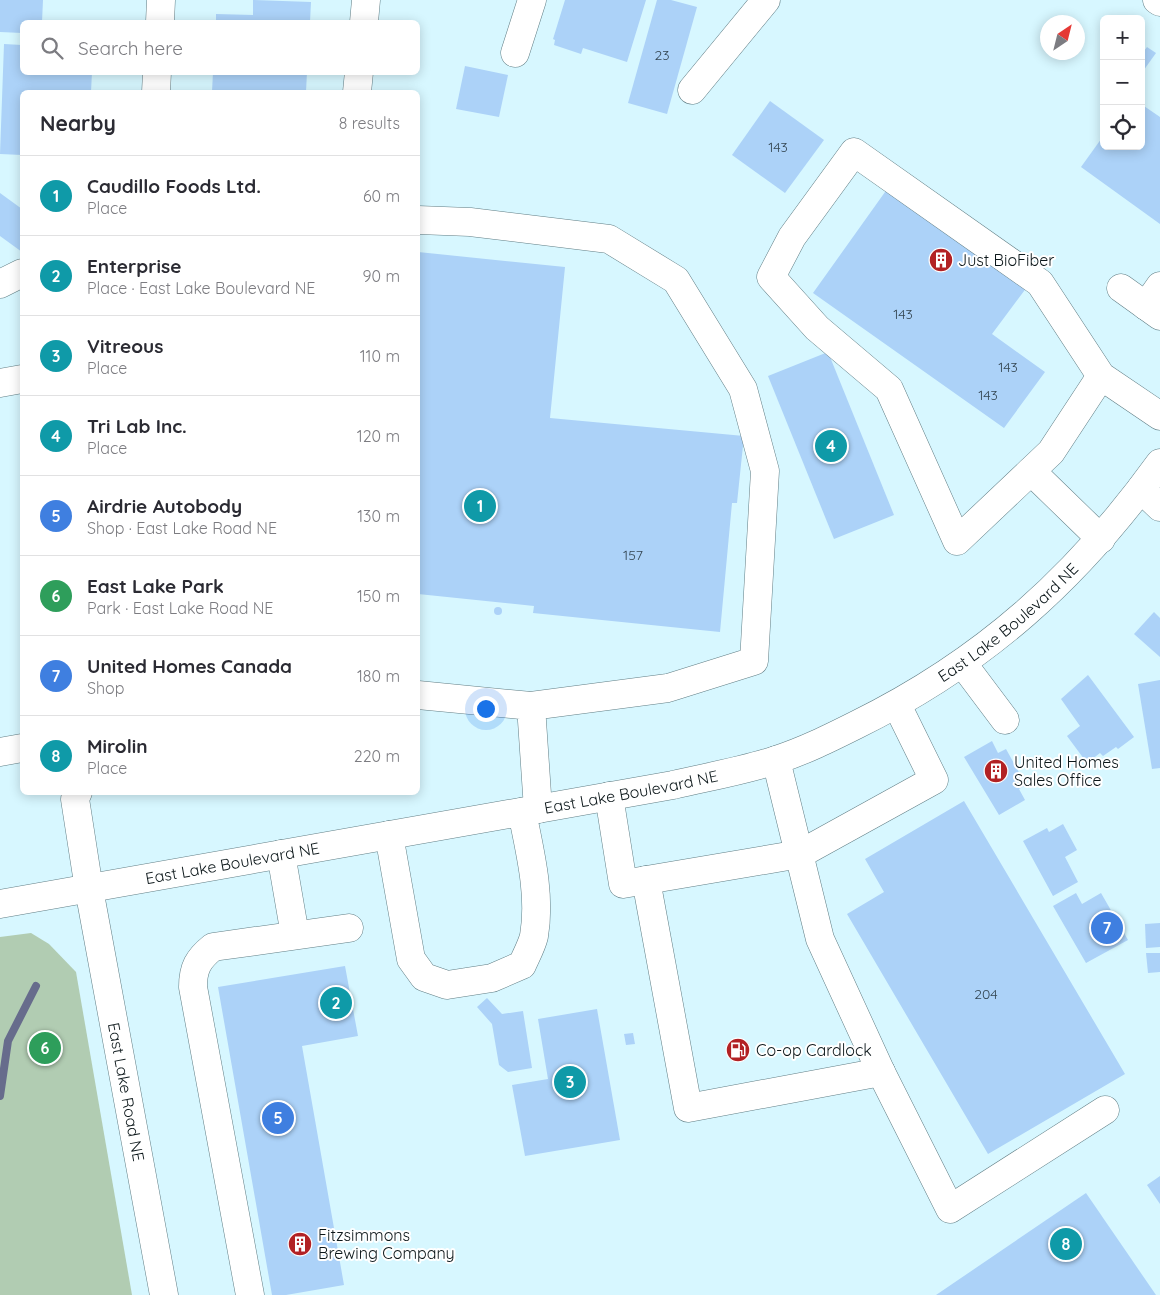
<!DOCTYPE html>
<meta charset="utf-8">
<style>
:root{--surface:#fff;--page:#f7f7f7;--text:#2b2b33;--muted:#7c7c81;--line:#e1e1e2;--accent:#b45309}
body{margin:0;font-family:Quicksand,sans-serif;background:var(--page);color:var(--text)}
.controls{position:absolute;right:15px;top:15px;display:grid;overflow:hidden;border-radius:8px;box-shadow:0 2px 12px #0003}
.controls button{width:45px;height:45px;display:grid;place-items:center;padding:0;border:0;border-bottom:1px solid var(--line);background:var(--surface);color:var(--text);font:25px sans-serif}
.compass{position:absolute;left:1040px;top:15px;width:45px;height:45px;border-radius:50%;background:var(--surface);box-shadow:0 2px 12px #0003;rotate:35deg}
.you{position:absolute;left:485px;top:708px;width:18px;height:18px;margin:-12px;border:4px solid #fff;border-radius:50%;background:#1a73e8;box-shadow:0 0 0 8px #1a73e833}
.badge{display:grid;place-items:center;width:32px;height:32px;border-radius:50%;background:var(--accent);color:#fff;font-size:16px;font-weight:700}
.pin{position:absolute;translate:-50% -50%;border:2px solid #fff;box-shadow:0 1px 5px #0006}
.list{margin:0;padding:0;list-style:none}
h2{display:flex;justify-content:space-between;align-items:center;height:65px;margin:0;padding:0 20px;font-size:21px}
h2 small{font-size:16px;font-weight:400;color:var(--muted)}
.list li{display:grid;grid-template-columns:32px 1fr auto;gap:15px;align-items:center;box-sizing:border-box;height:80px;padding:0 20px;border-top:1px solid var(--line)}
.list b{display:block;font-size:19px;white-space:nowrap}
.list p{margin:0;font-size:16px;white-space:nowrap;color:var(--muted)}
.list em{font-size:16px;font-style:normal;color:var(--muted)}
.icon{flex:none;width:28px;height:28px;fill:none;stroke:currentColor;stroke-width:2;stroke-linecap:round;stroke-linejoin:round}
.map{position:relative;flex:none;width:1160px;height:1295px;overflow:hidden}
.search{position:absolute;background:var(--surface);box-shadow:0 2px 12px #0003;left:20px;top:20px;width:400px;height:55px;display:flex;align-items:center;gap:12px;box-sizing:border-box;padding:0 18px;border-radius:8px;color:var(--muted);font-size:19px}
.panel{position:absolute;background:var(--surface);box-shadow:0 2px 12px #0003;left:20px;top:90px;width:400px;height:705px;border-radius:8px}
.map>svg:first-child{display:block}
.green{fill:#b1ccb2}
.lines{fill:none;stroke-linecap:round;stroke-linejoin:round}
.stream{stroke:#676c8c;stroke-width:8}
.building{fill:#acd2f8}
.minor-casing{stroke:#617e85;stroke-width:29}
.major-casing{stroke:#617e85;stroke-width:29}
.minor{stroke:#fff;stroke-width:28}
.major{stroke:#fff;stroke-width:28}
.labels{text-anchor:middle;stroke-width:4;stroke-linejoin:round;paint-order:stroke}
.number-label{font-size:14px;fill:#344652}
.poi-label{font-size:16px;fill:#0c171a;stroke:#fff;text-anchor:start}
.street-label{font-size:16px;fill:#0c171a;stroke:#fff}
</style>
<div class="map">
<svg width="1160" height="1295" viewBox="0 0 1160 1295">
<rect width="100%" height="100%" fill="#d7f7ff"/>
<path class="green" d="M31 933 49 944 76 972 132 1295H0V937Z"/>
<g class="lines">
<path class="stream" d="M0 1096 8 1041 36 986"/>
</g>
<g class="building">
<path d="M0 0H43L42 22H22V33L0 32Z"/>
<path d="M253 0 311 2 310 22H216V14L253 15Z"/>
<path d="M565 0H646L627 62 583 48 581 54 554 45 555 40 553 39Z"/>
<path d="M657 0H671L697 7 667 114 628 103Z"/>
<path d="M4 44 22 45V72H92L91 92H22V155L0 154Z"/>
<path d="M1147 47 1156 53 1141 74V55Z"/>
<path d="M465 66 508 75 499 117 456 109Z"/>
<path d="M213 72H307L306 92H212Z"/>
<path d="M770 101 824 140 785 193 732 155Z"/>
<path d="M1141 104 1160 117V224L1081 167 1104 135V146H1141Z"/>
<path d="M890 185 1030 283 992 334 1045 372 1004 428 813 293Z"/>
<path d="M0 193 22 209V252L0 236Z"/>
<path d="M418 252 565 267 550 418 744 436 737 503H732L720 632 533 613 534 606 418 594Z"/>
<path d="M828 352 894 515 834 539 768 376Z"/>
<circle cx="498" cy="611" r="4"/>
<path d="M1154 612 1160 618V657L1134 634Z"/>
<path d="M1088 675 1134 737 1118 749 1116 747 1103 756 1100 753 1087 763 1067 736 1080 726 1061 699Z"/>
<path d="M1160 680V768L1152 769 1138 684Z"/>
<path d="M992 741 998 753 1006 749 1026 785 1019 789 1025 800 999 815 964 757Z"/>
<path d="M964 801 1125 1074 988 1154 847 914 884 892 865 859Z"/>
<path d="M1063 824 1077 850 1065 857 1078 882 1053 896 1023 841 1047 828 1049 832Z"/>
<path d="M1076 893 1082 904 1101 893 1128 940 1086 963 1053 906Z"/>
<path d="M1160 923V947L1146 948 1145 924Z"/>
<path d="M1146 953H1160V972L1148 973Z"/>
<path d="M345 966 358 1036 302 1046 344 1285 286 1295H272L218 987Z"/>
<path d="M487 998 502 1014 523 1011 532 1068 508 1072 499 1065 492 1024 477 1007Z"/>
<path d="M597 1009 620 1140 525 1156 512 1085 548 1079 538 1019Z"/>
<path d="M633 1033 635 1044 626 1045 624 1034Z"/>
<path d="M1160 1176V1204L1147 1185Z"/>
<path d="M1086 1193 1156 1295H936Z"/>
</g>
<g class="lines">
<g class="minor-casing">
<g id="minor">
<path d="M1157 0 1160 2"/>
<path d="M160 22 161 0"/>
<path d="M364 22 366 0"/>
<path d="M515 53 532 0"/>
<path d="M692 90 766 0"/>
<path d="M156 92 157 72"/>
<path d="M357 92 359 72"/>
<path d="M418 220 470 222 609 239 676 280 743 389 765 471 754 661 668 688 531 706"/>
<path d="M0 284 22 273"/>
<path d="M1121 288 1160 316"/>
<path d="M1146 306 1160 286"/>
<path d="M1101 376 1051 452 957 541 889 389 817 328 771 277 792 237 854 152 1040 283 1101 376 1160 416"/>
<path d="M0 383 22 379"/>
<path d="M1031 471 1101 539"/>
<path d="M1141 489 1160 507"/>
<path d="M963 664 1005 720"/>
<path d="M418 695 531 706 538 809"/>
<path d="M0 752 22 748"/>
<path d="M776 760 820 939 881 1072 950 1209 1105 1110"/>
<path id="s1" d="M78 792 75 799 89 889 164 1295"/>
<path d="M609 796 623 884 800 854 934 780 897 705"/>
<path d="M389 835 411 959 424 977 447 985 492 978 522 965C526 956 532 945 534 936 541 895 530 852 522 812"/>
<path d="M281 854 295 935"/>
<path d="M646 880 688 1108 881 1072"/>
<path d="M250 1295 193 987C193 968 198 959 213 947L349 928"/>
</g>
</g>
<g class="major-casing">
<g id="major">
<path id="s2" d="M0 904 673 785C707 777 743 771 776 760 804 751 830 738 856 725 984 662 1077 578 1160 463"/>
</g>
</g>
<use href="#minor" class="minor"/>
<use href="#major" class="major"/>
</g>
<defs>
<g id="building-disc" transform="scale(1.25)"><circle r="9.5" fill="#b22124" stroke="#fff"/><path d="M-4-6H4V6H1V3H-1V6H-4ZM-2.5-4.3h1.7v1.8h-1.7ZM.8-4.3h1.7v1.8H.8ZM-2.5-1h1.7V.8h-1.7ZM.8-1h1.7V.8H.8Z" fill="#fff"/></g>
<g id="fuel-disc" transform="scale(1.25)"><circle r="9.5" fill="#b22124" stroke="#fff"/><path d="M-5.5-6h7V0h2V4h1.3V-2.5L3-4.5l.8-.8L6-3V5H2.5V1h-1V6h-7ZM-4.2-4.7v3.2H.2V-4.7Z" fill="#fff"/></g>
</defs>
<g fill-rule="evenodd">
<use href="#building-disc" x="941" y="260"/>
<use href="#building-disc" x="996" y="771"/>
<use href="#fuel-disc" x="738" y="1050"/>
<use href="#building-disc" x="300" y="1244"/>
</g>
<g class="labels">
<g class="number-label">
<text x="662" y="60">23</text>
<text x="778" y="152">143</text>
<text x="903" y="319">143</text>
<text x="1008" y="372">143</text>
<text x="988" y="400">143</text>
<text x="633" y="560">157</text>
<text x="986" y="999">204</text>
</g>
<g class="poi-label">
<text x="958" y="266">Just BioFiber</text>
<text x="1014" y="768">United Homes<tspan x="1014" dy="18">Sales Office</tspan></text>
<text x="756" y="1056">Co-op Cardlock</text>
<text x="318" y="1241">Fitzsimmons<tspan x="318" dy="18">Brewing Company</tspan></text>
</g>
<g class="street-label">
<text dy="6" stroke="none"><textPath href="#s2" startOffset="1061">East Lake Boulevard NE</textPath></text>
<text dy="6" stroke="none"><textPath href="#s2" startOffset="641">East Lake Boulevard NE</textPath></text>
<text dy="6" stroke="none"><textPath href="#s2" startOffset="236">East Lake Boulevard NE</textPath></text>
<text dy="6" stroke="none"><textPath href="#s1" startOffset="305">East Lake Road NE</textPath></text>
</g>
</g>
</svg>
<div class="controls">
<button>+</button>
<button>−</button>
<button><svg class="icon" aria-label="locate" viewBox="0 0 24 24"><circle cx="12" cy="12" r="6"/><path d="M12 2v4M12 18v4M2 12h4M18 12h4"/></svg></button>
</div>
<svg class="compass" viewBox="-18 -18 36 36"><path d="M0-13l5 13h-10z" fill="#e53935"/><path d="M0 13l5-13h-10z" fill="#7c7c81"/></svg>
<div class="you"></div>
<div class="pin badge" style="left:480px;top:506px;background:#0f9aa8">1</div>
<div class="pin badge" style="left:336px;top:1003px;background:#0f9aa8">2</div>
<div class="pin badge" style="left:570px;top:1082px;background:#0f9aa8">3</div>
<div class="pin badge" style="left:831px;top:446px;background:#0f9aa8">4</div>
<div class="pin badge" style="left:278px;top:1118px;background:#3f7fe0">5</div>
<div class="pin badge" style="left:45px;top:1048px;background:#2e9e5b">6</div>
<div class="pin badge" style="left:1107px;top:928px;background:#3f7fe0">7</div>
<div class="pin badge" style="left:1066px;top:1244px;background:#0f9aa8">8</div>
<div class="search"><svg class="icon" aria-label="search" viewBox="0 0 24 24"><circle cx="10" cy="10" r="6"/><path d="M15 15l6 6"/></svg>Search here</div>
<section class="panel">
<h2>Nearby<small>8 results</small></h2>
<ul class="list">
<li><span class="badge" style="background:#0f9aa8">1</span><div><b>Caudillo Foods Ltd.</b><p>Place</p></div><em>60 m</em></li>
<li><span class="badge" style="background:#0f9aa8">2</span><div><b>Enterprise</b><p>Place · East Lake Boulevard NE</p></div><em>90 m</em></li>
<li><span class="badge" style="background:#0f9aa8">3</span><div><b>Vitreous</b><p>Place</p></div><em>110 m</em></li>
<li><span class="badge" style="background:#0f9aa8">4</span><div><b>Tri Lab Inc.</b><p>Place</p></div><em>120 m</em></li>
<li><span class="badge" style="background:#3f7fe0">5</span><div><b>Airdrie Autobody</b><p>Shop · East Lake Road NE</p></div><em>130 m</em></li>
<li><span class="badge" style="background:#2e9e5b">6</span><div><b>East Lake Park</b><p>Park · East Lake Road NE</p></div><em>150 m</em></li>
<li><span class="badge" style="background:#3f7fe0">7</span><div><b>United Homes Canada</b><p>Shop</p></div><em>180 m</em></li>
<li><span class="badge" style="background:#0f9aa8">8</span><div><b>Mirolin</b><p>Place</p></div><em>220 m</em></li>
</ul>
</section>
</div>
